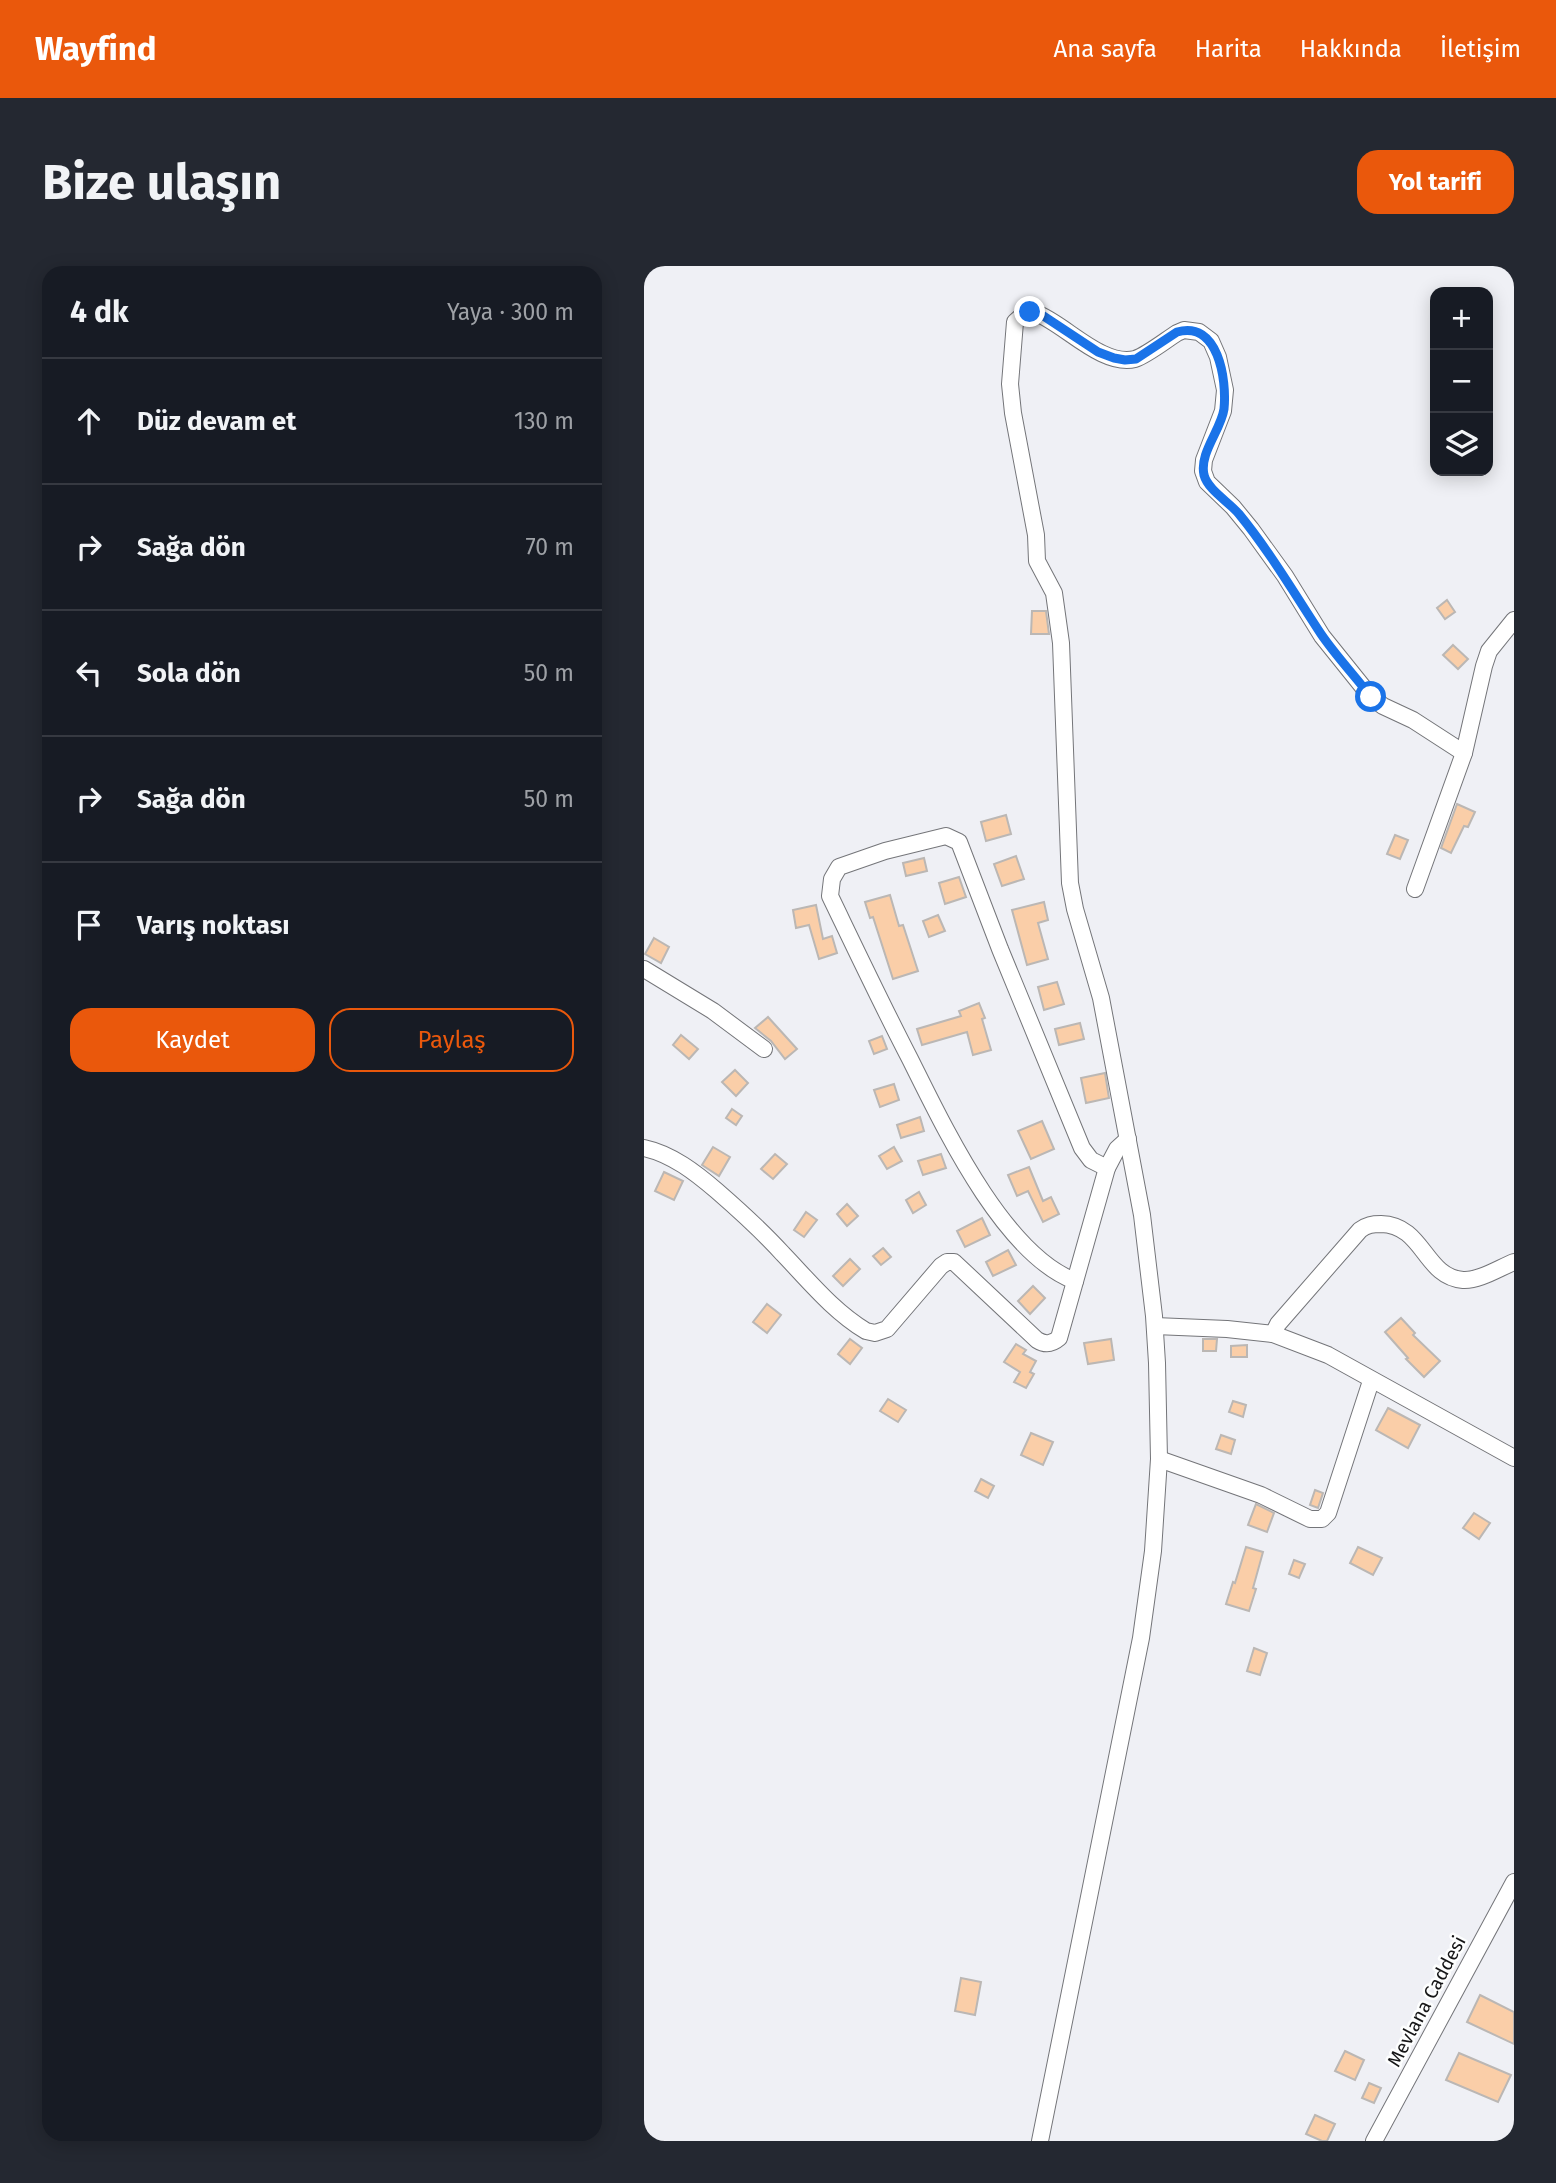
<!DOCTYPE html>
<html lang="tr">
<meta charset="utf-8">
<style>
:root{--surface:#171b24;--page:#242831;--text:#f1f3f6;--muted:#9ea1a6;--line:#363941;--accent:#ea580c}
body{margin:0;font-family:"Fira Sans",sans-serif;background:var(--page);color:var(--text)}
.controls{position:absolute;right:21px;top:21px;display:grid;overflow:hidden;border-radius:14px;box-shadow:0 4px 18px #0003}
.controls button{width:63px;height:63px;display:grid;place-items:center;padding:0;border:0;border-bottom:2px solid var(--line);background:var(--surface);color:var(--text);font:35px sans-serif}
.stop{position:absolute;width:21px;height:21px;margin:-16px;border:5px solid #1a73e8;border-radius:50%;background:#fff}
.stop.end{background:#1a73e8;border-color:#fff;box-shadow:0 2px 7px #0008}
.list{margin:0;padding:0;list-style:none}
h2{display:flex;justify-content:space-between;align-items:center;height:91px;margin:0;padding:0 28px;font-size:30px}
h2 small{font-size:23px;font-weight:400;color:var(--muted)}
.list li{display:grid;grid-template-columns:46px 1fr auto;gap:21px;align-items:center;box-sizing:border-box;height:126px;padding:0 28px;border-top:2px solid var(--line)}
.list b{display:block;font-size:26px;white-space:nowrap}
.list em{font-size:23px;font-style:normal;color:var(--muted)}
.actions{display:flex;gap:14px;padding:21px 28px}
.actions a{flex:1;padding:16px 0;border:2px solid var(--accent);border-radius:21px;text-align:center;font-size:24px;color:var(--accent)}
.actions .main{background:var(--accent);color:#fff}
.icon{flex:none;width:38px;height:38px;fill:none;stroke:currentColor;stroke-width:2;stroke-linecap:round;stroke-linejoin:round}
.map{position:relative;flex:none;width:870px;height:1875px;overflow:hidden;border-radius:21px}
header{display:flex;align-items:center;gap:42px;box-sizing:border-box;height:98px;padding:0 35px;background:var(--accent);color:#fff}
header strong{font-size:33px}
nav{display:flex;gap:38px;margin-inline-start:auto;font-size:24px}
.intro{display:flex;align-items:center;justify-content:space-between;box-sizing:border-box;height:168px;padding:0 42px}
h1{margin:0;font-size:49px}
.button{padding:18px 32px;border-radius:21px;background:var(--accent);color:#fff;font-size:24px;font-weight:700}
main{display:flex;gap:42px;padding:0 42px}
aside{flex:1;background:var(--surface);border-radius:21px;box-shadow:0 4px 18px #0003}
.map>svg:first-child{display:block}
.building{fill:#facea8;stroke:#bbb7b4;stroke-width:2}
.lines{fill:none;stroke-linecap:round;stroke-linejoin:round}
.minor-casing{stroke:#747579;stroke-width:18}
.minor{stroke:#fff;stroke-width:16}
.route{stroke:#1a73e8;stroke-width:9}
.labels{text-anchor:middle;stroke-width:5;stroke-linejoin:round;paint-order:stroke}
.street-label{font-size:19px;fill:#151516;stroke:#fdfefe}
</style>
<header>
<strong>Wayfind</strong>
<nav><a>Ana sayfa</a><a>Harita</a><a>Hakkında</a><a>İletişim</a></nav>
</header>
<div class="intro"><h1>Bize ulaşın</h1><a class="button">Yol tarifi</a></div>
<main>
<aside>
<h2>4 dk<small>Yaya · 300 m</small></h2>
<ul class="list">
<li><svg class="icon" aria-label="ahead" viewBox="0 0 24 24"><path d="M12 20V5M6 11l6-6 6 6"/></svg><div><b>Düz devam et</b></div><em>130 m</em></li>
<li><svg class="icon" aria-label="right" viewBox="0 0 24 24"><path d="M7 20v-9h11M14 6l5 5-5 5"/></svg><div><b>Sağa dön</b></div><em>70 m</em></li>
<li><svg class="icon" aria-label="left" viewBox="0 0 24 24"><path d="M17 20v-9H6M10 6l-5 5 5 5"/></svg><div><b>Sola dön</b></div><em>50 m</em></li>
<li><svg class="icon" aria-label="right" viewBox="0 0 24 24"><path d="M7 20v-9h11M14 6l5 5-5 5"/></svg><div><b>Sağa dön</b></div><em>50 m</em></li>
<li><svg class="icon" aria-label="arrive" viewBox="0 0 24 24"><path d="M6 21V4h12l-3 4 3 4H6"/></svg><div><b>Varış noktası</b></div></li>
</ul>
<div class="actions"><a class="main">Kaydet</a><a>Paylaş</a></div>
</aside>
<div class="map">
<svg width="870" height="1875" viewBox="0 0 870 1875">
<rect width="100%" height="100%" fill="#eff0f5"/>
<g class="building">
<path d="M803 334 811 346 801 353 793 342Z"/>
<path d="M388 345H402L405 368H387Z"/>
<path d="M809 379 824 393 814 403 799 389Z"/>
<path d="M813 538 831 546 824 561 820 560 807 587 797 582Z"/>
<path d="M362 549 367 568 342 575 337 556Z"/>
<path d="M751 569 764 574 756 593 743 588Z"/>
<path d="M372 590 380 613 358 620 350 598Z"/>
<path d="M280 592 283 605 262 610 259 597Z"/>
<path d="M315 611 322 631 301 638 295 617Z"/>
<path d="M246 629 255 660 259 659 274 705 249 713 229 651 226 652 221 636Z"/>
<path d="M400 636 404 654 394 657 404 693 383 699 368 644Z"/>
<path d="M172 639 179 673 188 670 193 687 175 693 165 659 152 662 149 644Z"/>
<path d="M294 649 301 665 285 671 279 655Z"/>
<path d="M10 672 25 681 17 697 1 688Z"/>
<path d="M413 716 420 738 400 744 394 721Z"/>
<path d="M335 737 341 752 338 753 347 784 329 789 323 766 278 779 273 763 317 750 315 745Z"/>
<path d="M124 751 153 783 141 793 127 775 111 762Z"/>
<path d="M436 757 440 773 415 779 411 763Z"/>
<path d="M37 769 54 783 45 793 29 779Z"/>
<path d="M238 770 243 783 230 788 225 775Z"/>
<path d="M91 804 104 817 92 830 78 816Z"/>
<path d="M461 807 465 832 442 837 437 812Z"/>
<path d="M250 818 255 834 236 841 230 824Z"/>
<path d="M88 843 98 850 92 859 82 852Z"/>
<path d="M276 851 280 865 257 872 253 859Z"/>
<path d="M398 855 410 883 387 893 374 865Z"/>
<path d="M69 881 86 891 75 910 58 899Z"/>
<path d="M250 881 258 895 243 903 235 890Z"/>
<path d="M131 888 143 898 129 913 117 903Z"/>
<path d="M297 888 302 902 279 909 274 895Z"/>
<path d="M385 901 399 935 407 931 415 948 399 956 384 925 373 930 364 909Z"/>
<path d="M20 906 39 915 30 934 11 925Z"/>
<path d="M275 926 282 939 269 947 262 934Z"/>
<path d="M203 938 214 950 203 960 193 948Z"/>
<path d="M162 946 173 954 160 971 150 964Z"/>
<path d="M338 952 346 969 321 981 313 965Z"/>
<path d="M239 982 247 991 237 999 229 990Z"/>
<path d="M364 984 372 999 349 1010 342 996Z"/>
<path d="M206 993 216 1003 199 1020 189 1010Z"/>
<path d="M389 1020 401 1032 386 1048 374 1035Z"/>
<path d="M123 1038 137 1049 123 1067 109 1056Z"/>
<path d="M757 1052 771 1067 769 1069 796 1095 780 1111 762 1093 764 1092 741 1066Z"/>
<path d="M206 1073 218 1082 206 1098 194 1088Z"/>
<path d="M467 1073 470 1094 444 1098 440 1077Z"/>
<path d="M559 1073H573L572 1085H559Z"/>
<path d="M372 1078 382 1084 379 1088 392 1095 386 1106 390 1108 382 1122 370 1116 376 1106 360 1096Z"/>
<path d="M603 1079V1091H587V1080Z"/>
<path d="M244 1133 262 1144 254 1156 236 1145Z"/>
<path d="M589 1135 602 1139 599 1151 585 1146Z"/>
<path d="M744 1142 776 1159 764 1182 732 1164Z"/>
<path d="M387 1167 409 1176 399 1199 377 1189Z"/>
<path d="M577 1169 591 1174 587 1188 572 1183Z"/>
<path d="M337 1213 350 1220 344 1232 331 1225Z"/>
<path d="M671 1224 679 1227 674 1242 666 1239Z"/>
<path d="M612 1238 630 1247 623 1266 604 1259Z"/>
<path d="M830 1247 846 1257 835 1273 819 1262Z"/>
<path d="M602 1281 619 1286 609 1322 612 1323 605 1345 582 1338 589 1316 591 1317Z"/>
<path d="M714 1281 738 1292 729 1309 706 1297Z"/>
<path d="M650 1294 661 1298 655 1312 645 1308Z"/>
<path d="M610 1382 623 1387 616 1409 603 1405Z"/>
<path d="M317 1712 337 1716 331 1749 311 1745Z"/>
<path d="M836 1729 870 1746V1778L823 1756Z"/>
<path d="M701 1785 720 1794 711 1814 691 1805Z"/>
<path d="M815 1787 867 1809 854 1836 802 1814Z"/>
<path d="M725 1817 737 1822 730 1837 718 1832Z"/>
<path d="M671 1849 691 1858 683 1875H678L662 1868Z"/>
</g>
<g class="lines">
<g class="minor-casing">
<g id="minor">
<path d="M771 623 820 487 840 400 845 385 870 354"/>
<path d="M0 703 69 745 120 783"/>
<path d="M0 882C28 888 52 907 73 925 96 945 119 966 139 988 165 1015 189 1045 222 1065L231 1067 243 1063 297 1000 303 996H310L393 1074C401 1079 408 1078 415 1072L463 902 473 883 484 873"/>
<path d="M431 1015C359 988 299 859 266 793 238 739 212 684 186 630L188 613 195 601 241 585 302 570 315 576 356 683 438 882 447 894 463 902"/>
<path d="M511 1060 583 1063 629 1068 684 1089 870 1192"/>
<path d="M629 1068 634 1058 716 964C723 959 728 958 737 958 780 959 780 1011 819 1014 835 1015 855 1002 870 996"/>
<path d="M515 1193 617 1229 666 1253H678L684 1247 727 1115"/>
<path d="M396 1875 497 1372 509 1285 515 1193 513 1097 510 1050 498 949 457 732 431 643 426 617 417 377 410 327 393 295 392 269 369 147 366 118 371 56 380 48 392 47C421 58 458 101 491 93 503 89 522 74 533 67L540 64 555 66 567 75 574 91 581 124 579 145 560 194 559 205 563 216 589 241 607 263 641 310 678 370 727 431 739 440 769 454 820 487"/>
<path d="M730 1875 870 1616"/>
</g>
</g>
<use href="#minor" class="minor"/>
</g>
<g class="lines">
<path class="route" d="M386 46 398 49 454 86 470 92 481 94 492 93 533 66C574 54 583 113 580 143 577 164 555 187 560 209 564 224 585 236 595 248 626 286 650 327 677 368 692 390 711 410 727 431"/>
</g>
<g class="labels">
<g class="street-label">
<text transform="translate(782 1735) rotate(-62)" y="7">Mevlana Caddesi</text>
</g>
</g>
</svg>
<div class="controls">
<button>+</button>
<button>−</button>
<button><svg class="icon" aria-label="layers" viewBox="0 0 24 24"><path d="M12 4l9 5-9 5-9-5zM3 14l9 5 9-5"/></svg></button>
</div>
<div class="stop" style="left:727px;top:431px"></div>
<div class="stop end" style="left:386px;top:46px"></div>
</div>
</main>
